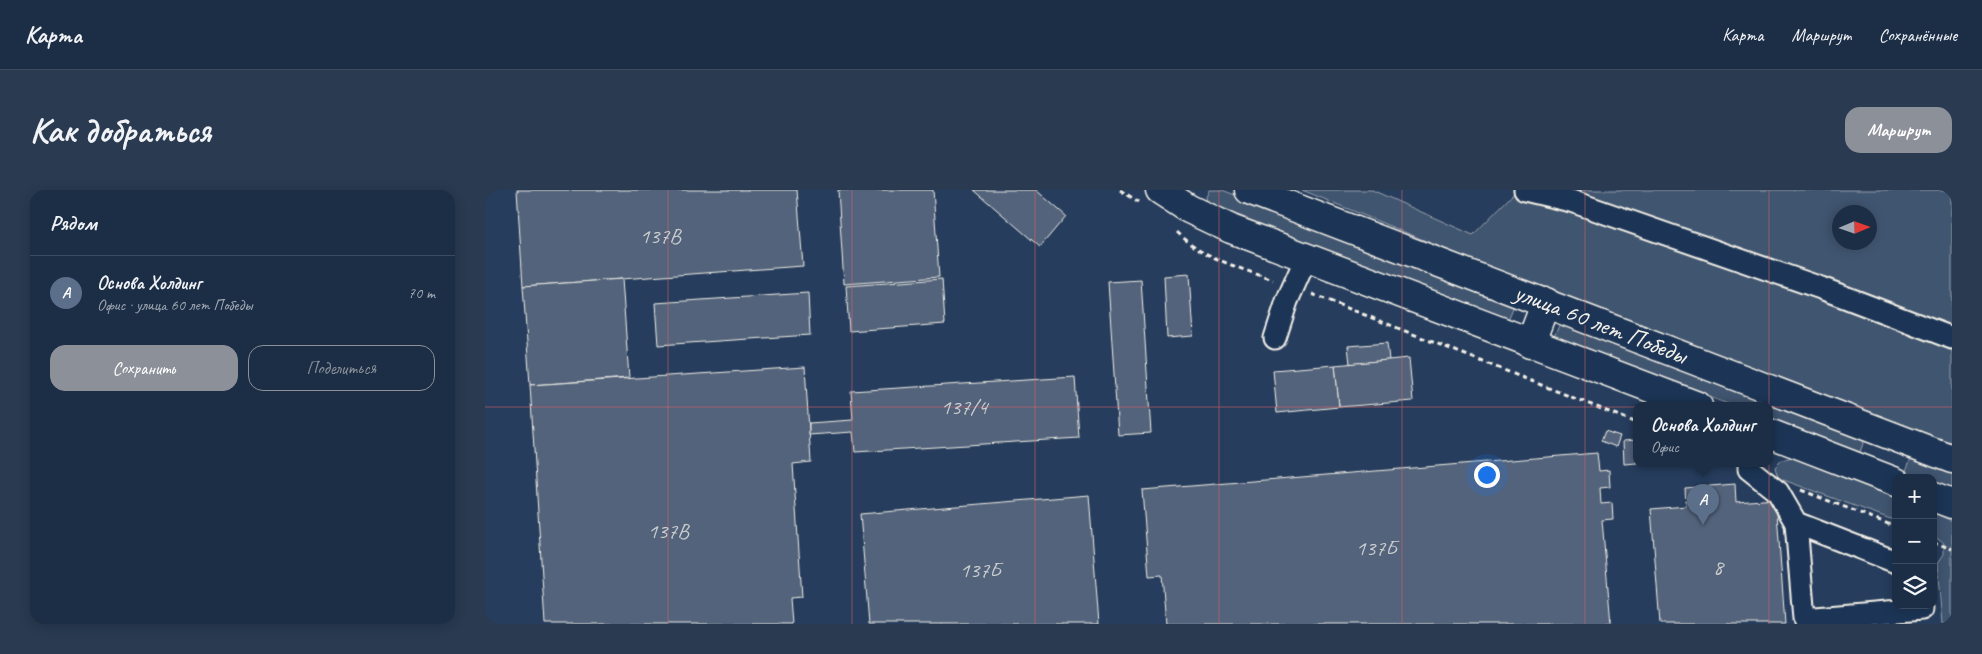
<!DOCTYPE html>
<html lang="ru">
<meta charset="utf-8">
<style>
:root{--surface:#1c2e46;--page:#293a51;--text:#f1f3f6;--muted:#a0a8b3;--line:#3a4a5f;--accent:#8c9099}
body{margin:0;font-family:Caveat,sans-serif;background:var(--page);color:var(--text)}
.controls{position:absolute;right:15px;bottom:15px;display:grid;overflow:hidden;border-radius:10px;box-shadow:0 2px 12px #0003}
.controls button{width:45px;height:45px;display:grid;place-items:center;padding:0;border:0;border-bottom:1px solid var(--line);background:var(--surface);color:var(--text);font:25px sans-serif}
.compass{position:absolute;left:1347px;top:15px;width:45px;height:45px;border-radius:50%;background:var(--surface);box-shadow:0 2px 12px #0003;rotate:88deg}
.you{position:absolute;left:1001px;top:284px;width:18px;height:18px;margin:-12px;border:4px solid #fff;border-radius:50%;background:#1a73e8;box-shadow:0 0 0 8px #1a73e833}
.badge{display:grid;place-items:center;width:32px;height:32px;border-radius:50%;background:var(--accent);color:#fff;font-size:16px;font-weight:700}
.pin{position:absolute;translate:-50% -41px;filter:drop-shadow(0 1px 2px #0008)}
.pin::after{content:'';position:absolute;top:26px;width:18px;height:15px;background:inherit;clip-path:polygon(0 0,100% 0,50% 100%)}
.popup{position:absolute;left:1148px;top:212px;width:140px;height:65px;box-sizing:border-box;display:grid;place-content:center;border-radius:10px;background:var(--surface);filter:drop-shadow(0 1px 4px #0005);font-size:16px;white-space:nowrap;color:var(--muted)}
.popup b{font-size:19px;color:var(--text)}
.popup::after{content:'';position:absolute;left:50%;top:100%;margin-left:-10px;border:10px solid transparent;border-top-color:var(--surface)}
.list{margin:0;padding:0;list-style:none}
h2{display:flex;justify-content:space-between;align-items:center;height:65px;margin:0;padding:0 20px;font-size:21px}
h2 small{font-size:16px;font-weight:400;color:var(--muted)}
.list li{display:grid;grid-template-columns:32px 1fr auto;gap:15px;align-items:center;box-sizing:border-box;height:75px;padding:0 20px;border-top:1px solid var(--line)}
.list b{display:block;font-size:19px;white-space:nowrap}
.list p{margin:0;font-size:16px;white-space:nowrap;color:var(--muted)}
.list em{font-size:16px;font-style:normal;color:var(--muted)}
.actions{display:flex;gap:10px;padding:15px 20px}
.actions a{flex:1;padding:11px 0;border:1px solid var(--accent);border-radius:15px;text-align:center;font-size:18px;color:var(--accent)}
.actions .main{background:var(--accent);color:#fff}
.icon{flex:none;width:28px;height:28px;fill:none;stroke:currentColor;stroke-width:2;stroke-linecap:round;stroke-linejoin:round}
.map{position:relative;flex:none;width:1467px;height:434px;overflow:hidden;border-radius:15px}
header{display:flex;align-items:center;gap:30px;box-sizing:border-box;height:70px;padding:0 25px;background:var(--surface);border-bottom:1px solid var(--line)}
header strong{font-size:24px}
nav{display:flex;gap:28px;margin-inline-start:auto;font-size:18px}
.intro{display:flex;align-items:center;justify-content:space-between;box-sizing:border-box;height:120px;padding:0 30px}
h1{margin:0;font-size:35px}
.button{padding:12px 22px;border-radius:15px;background:var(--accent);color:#fff;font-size:18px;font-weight:700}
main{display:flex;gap:30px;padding:0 30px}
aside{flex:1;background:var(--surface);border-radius:15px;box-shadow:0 2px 12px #0003}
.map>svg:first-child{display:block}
.green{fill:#40546f;stroke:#9aa2ac;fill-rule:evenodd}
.building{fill:#52647b;stroke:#f4f1e8}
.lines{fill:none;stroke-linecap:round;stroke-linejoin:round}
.minor-casing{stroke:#f4f1e8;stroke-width:25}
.major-casing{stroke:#f4f1e8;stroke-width:31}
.path{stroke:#f4f1e8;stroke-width:3;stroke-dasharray:5 4;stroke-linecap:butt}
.minor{stroke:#1d3557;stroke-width:21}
.major{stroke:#1d3557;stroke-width:28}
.grid{fill:none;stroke:#df6462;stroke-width:1;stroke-opacity:0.55}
.labels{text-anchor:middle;stroke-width:4;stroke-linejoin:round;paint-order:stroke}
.number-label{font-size:22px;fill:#cccecd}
.street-label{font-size:25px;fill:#f4f1e8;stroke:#1d3557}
</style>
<header>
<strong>Карта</strong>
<nav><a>Карта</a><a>Маршрут</a><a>Сохранённые</a></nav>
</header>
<div class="intro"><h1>Как добраться</h1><a class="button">Маршрут</a></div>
<main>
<aside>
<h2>Рядом<small></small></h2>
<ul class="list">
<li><span class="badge" style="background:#5c6f8a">A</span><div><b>Основа Холдинг</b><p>Офис · улица 60 лет Победы</p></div><em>70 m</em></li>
</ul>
<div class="actions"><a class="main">Сохранить</a><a>Поделиться</a></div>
</aside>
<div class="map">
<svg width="1467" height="434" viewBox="0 0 1467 434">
<rect width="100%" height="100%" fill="#263d5d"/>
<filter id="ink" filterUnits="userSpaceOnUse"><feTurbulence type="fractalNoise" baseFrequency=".02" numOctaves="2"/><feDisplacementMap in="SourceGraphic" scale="10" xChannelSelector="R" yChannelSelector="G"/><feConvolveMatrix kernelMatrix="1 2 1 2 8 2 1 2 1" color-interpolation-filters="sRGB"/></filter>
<g filter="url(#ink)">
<g class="green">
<path d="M724 0H737L1030 113 1023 130 719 12Z"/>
<path d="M817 0H887L988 45 1032 0H1467V254L973 64ZM1354 22H1384V52H1354Z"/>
<path d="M1076 131 1380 248 1374 265 1284 230V216H1248L1069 147Z"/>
<path d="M1427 266 1467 282V301L1448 294V288H1433L1420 283Z"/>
<path d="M1307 267 1411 308V331L1293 288 1290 277 1297 270Z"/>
<path d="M1448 323 1467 331V434H1458L1453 373 1459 364V353L1448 344Z"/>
</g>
<g class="building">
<path d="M32 0H312L318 76 38 96Z"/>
<path d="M353 0H448L454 87 359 94Z"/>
<path d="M489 0H551L581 26 555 57Z"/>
<path d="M704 84 708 146 682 148 679 86Z"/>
<path d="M137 89 144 188 45 195 38 96Z"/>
<path d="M457 89 460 134 364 141 361 96Z"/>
<path d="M656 90 666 243 633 245 623 92Z"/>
<path d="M323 103 325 145 173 155 170 113Z"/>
<path d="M902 153 904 170 865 174 863 156Z"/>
<path d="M924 168 928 211 854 217 850 175Z"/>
<path d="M850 175 854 217 792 223 788 180Z"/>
<path d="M320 177 326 272 308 274 317 407 305 408 307 434H60L45 195Z"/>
<path d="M590 187 594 248 370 262 368 242 324 245V233L368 230 366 201Z"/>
<path d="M1120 241 1135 246 1131 257 1116 251Z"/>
<path d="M1152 250V273L1139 274 1138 251Z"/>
<path d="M1112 263 1114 281 1124 280 1125 297 1115 298 1116 314 1127 313 1128 329 1117 330 1126 434H681L677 385 664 386 657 300Z"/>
<path d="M1250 294 1251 312 1291 309 1300 434H1175L1166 319 1201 316 1200 298Z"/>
<path d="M604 305 614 434H384L375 324Z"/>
</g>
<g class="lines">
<g class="minor-casing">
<g id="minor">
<path d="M1040 0 1086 11 1336 98 1467 148"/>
<path d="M790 148 802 111 821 68"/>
<path d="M1264 274V279L1293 302 1311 333 1411 372"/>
<path d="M1311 333 1319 429 1437 419 1436 415"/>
</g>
</g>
<g class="major-casing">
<g id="major">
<path d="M675 0 704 19 746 39 1213 216"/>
<path d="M764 0 1467 269"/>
<path d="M1045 154 1061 112"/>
<path d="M1284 243 1411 292"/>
<path d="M1448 307 1467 314"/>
</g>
</g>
<g class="path">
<path d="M635 0 654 12"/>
<path d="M692 42C718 68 755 78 788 90"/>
<path d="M827 104 1152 233"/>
<path d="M1316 300 1411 337"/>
<path d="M1448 352 1467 359"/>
</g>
<use href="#minor" class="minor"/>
<use href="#major" class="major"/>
</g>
</g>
<path class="grid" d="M183 0V434M367 0V434M550 0V434M734 0V434M917 0V434M1100 0V434M1284 0V434M0 217H1467"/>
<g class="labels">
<g class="number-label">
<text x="175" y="53">137В</text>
<text x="479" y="224">137/4</text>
<text x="183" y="348">137В</text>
<text x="891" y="365">137Б</text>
<text x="1233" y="384">8</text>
<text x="495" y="387">137Б</text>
</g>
<g class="street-label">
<text transform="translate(1116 133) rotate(21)" y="9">улица 60 лет Победы</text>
</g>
</g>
</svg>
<div class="controls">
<button>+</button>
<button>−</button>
<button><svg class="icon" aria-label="layers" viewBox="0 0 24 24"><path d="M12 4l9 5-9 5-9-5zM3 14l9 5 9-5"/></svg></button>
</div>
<svg class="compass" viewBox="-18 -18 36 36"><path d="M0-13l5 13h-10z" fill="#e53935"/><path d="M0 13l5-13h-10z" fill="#a0a8b3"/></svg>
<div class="you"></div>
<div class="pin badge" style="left:1218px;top:335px;background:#5c6f8a">A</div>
<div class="popup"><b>Основа Холдинг</b>Офис</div>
</div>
</main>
